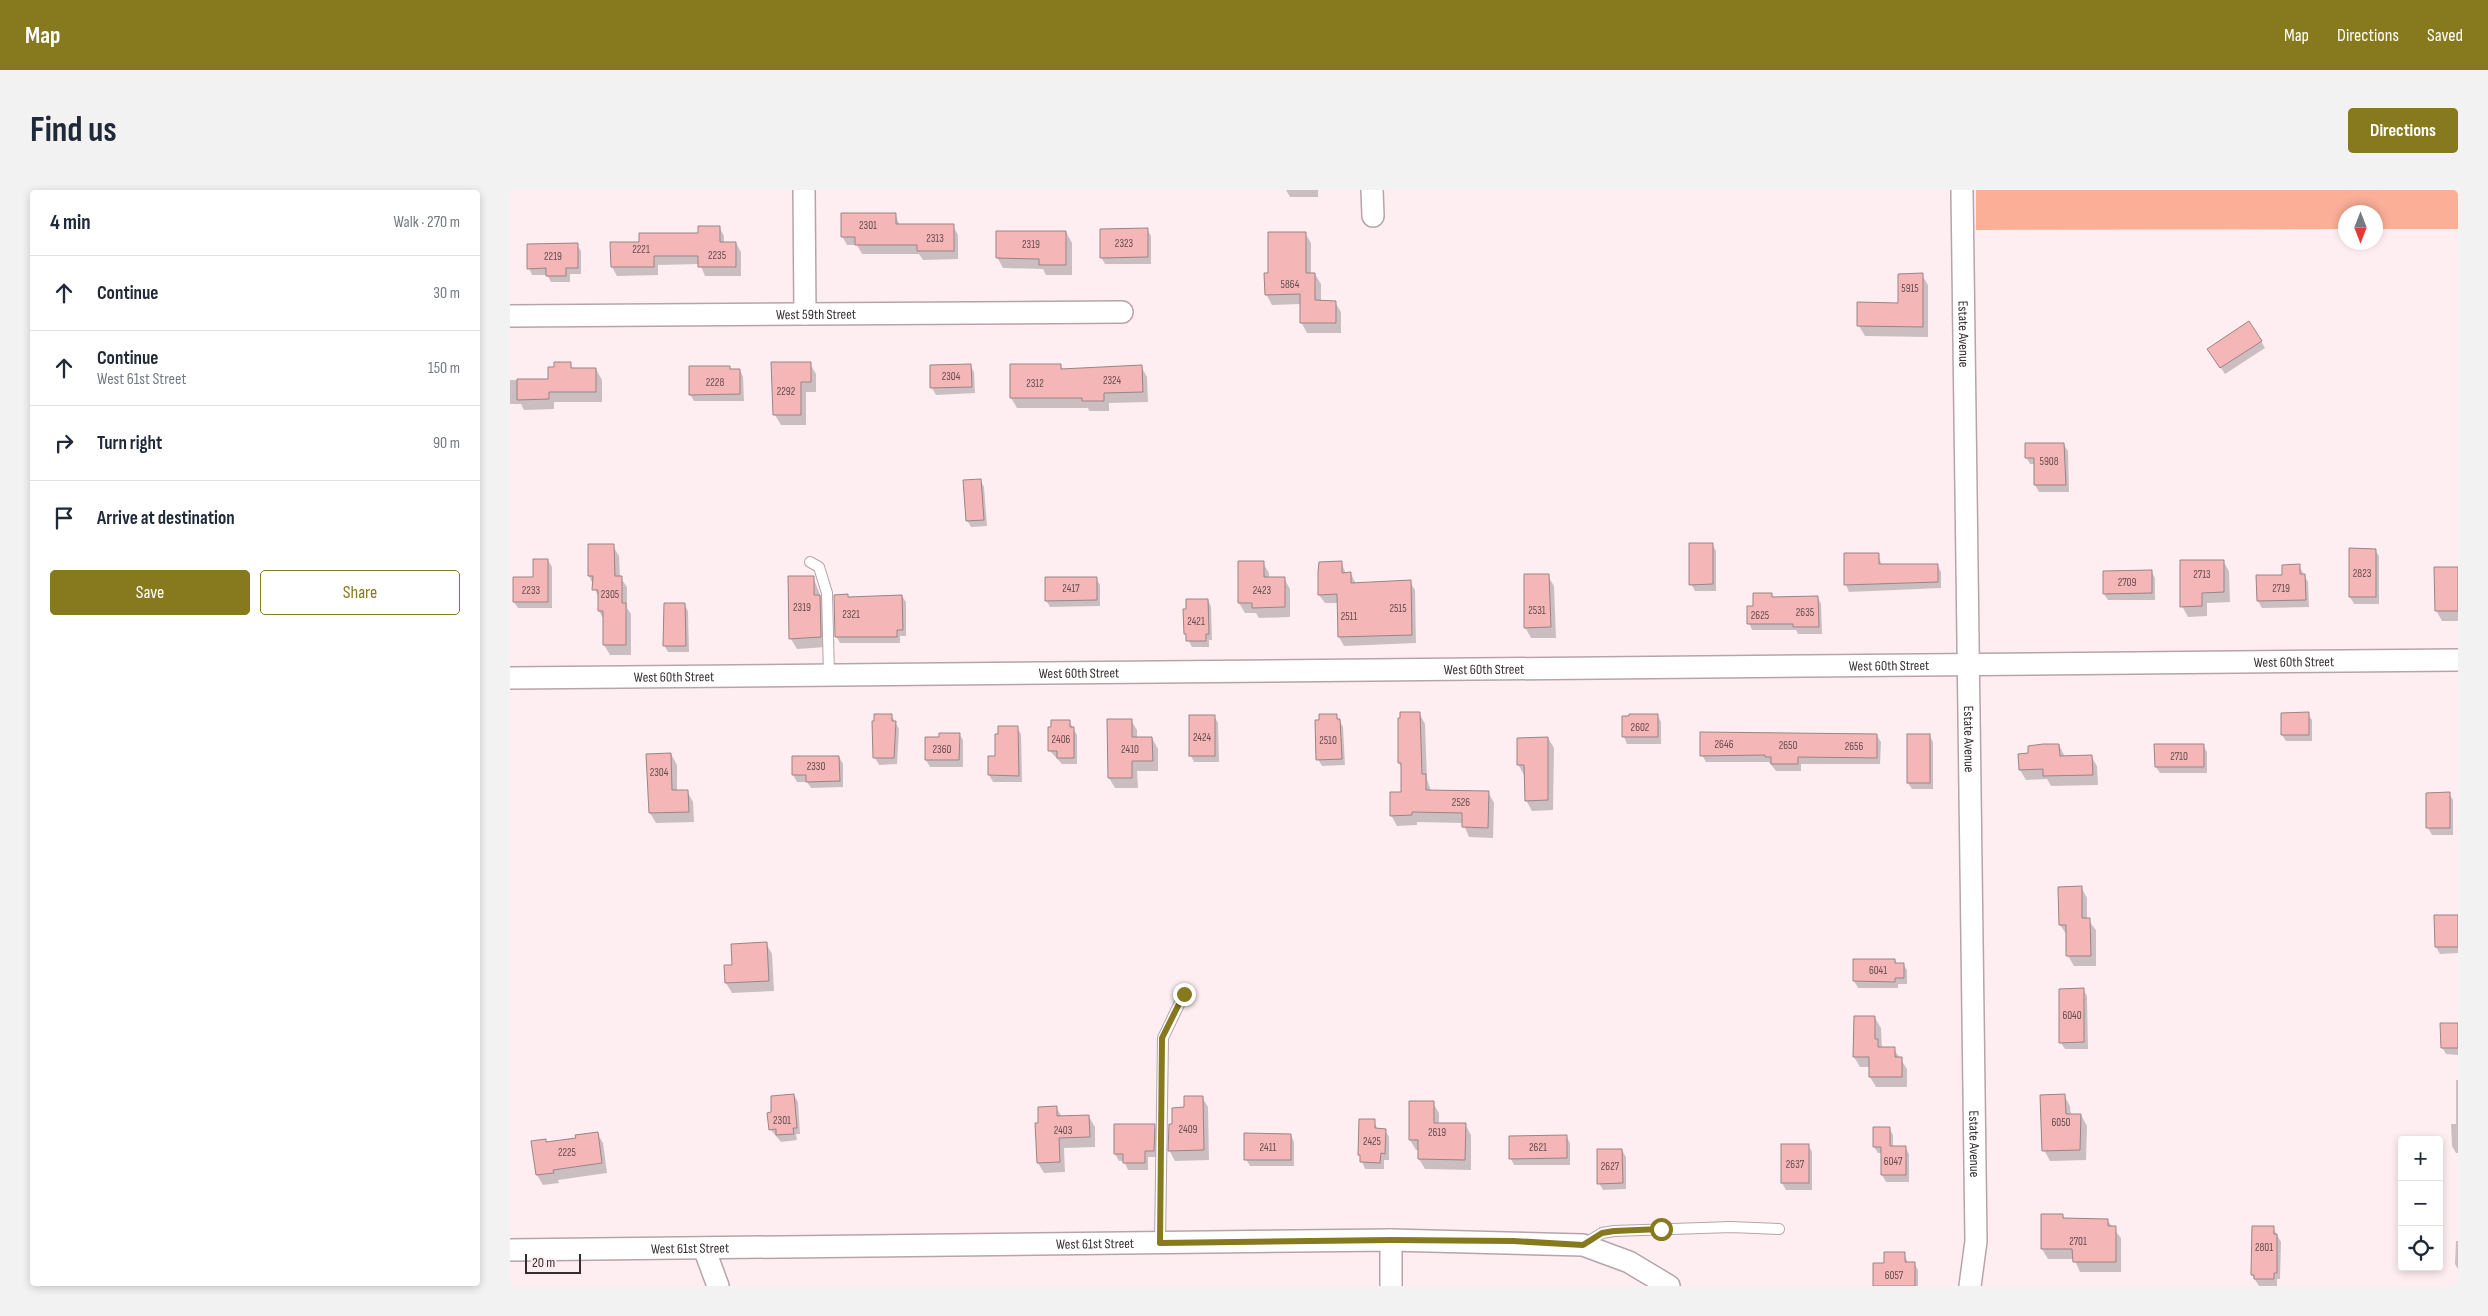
<!DOCTYPE html>
<meta charset="utf-8">
<style>
:root{--surface:#fff;--page:#f2f2f3;--text:#1f2937;--muted:#747a83;--line:#e0e1e3;--accent:#87791d}
body{margin:0;font-family:"Sofia Sans Condensed",sans-serif;background:var(--page);color:var(--text)}
.controls{position:absolute;right:15px;bottom:15px;display:grid;overflow:hidden;border-radius:5px;box-shadow:0 2px 8px #0003}
.controls button{width:45px;height:45px;display:grid;place-items:center;padding:0;border:0;border-bottom:1px solid var(--line);background:var(--surface);color:var(--text);font:25px sans-serif}
.compass{position:absolute;left:1828px;top:15px;width:45px;height:45px;border-radius:50%;background:var(--surface);box-shadow:0 2px 8px #0003;rotate:180deg}
.scale{position:absolute;left:15px;bottom:12px;width:56px;box-sizing:border-box;padding-left:5px;border:2px solid #342c2e;border-top:0;font-size:14px;line-height:18px;white-space:nowrap;color:#342c2e;-webkit-text-stroke:4px #feeef2;paint-order:stroke}
.stop{position:absolute;width:15px;height:15px;margin:-11px;border:4px solid #87791d;border-radius:50%;background:#fff}
.stop.end{background:#87791d;border-color:#fff;box-shadow:0 1px 5px #0008}
.list{margin:0;padding:0;list-style:none}
h2{display:flex;justify-content:space-between;align-items:center;height:65px;margin:0;padding:0 20px;font-size:21px}
h2 small{font-size:16px;font-weight:400;color:var(--muted)}
.list li{display:grid;grid-template-columns:32px 1fr auto;gap:15px;align-items:center;box-sizing:border-box;height:75px;padding:0 20px;border-top:1px solid var(--line)}
.list b{display:block;font-size:19px;white-space:nowrap}
.list p{margin:0;font-size:16px;white-space:nowrap;color:var(--muted)}
.list em{font-size:16px;font-style:normal;color:var(--muted)}
.actions{display:flex;gap:10px;padding:15px 20px}
.actions a{flex:1;padding:11px 0;border:1px solid var(--accent);border-radius:5px;text-align:center;font-size:18px;color:var(--accent)}
.actions .main{background:var(--accent);color:#fff}
.icon{flex:none;width:28px;height:28px;fill:none;stroke:currentColor;stroke-width:2;stroke-linecap:round;stroke-linejoin:round}
.map{position:relative;flex:none;width:1948px;height:1096px;overflow:hidden;border-radius:5px}
header{display:flex;align-items:center;gap:30px;box-sizing:border-box;height:70px;padding:0 25px;background:var(--accent);color:#fff}
header strong{font-size:24px}
nav{display:flex;gap:28px;margin-inline-start:auto;font-size:18px}
.intro{display:flex;align-items:center;justify-content:space-between;box-sizing:border-box;height:120px;padding:0 30px}
h1{margin:0;font-size:35px}
.button{padding:12px 22px;border-radius:5px;background:var(--accent);color:#fff;font-size:18px;font-weight:700}
main{display:flex;gap:30px;padding:0 30px}
aside{flex:1;background:var(--surface);border-radius:5px;box-shadow:0 2px 8px #0003}
.map>svg:first-child{display:block}
.green{fill:#fcaf97}
.shadow{fill:#0003}
.building{fill:#f5b6b7;stroke:#988585}
.lines{fill:none;stroke-linecap:round;stroke-linejoin:round}
.lane-casing{stroke:#b7a4aa;stroke-width:12}
.street-casing{stroke:#b7a4aa;stroke-width:24}
.lane{stroke:#fff;stroke-width:10}
.street{stroke:#fff;stroke-width:21}
.route{stroke:#87791d;stroke-width:6}
.labels{text-anchor:middle;stroke-width:5;stroke-linejoin:round;paint-order:stroke}
.number-label{font-size:11px;fill:#644e50}
.street-label{font-size:14px;fill:#342c2e;stroke:#feeef2}
</style>
<header>
<strong>Map</strong>
<nav><a>Map</a><a>Directions</a><a>Saved</a></nav>
</header>
<div class="intro"><h1>Find us</h1><a class="button">Directions</a></div>
<main>
<aside>
<h2>4 min<small>Walk · 270 m</small></h2>
<ul class="list">
<li><svg class="icon" aria-label="ahead" viewBox="0 0 24 24"><path d="M12 20V5M6 11l6-6 6 6"/></svg><div><b>Continue</b></div><em>30 m</em></li>
<li><svg class="icon" aria-label="ahead" viewBox="0 0 24 24"><path d="M12 20V5M6 11l6-6 6 6"/></svg><div><b>Continue</b><p>West 61st Street</p></div><em>150 m</em></li>
<li><svg class="icon" aria-label="right" viewBox="0 0 24 24"><path d="M7 20v-9h11M14 6l5 5-5 5"/></svg><div><b>Turn right</b></div><em>90 m</em></li>
<li><svg class="icon" aria-label="arrive" viewBox="0 0 24 24"><path d="M6 21V4h12l-3 4 3 4H6"/></svg><div><b>Arrive at destination</b></div></li>
</ul>
<div class="actions"><a class="main">Save</a><a>Share</a></div>
</aside>
<div class="map">
<svg width="1948" height="1096" viewBox="0 0 1948 1096">
<rect width="100%" height="100%" fill="#feeef2"/>
<path class="green" d="M1466 0H1948V39H1866V22H1836L1835 39 1466 40Z"/>
<g class="shadow">
<path d="M776 0H808V7H780Z"/>
<path d="M385 24 390 36H443L448 45V69L413 70 409 64H352L347 55H337L332 46Z"/>
<path d="M209 37 214 46V53H226L231 62V86H195L190 74 148 75V85L107 86 102 77 131 53 190 44Z"/>
<path d="M637 39 641 46V74H595L591 67Z"/>
<path d="M556 42 562 53V85H536L533 79 493 78 487 67Z"/>
<path d="M795 43 801 53V84H805L811 94V112H825L831 122V143H797L791 132V114L762 115 756 104 759 84Z"/>
<path d="M67 55 71 61V84H60V92H41L37 85H22L19 78Z"/>
<path d="M1412 85 1418 95V147L1355 146 1349 136 1389 114Z"/>
<path d="M1751 151 1755 158 1715 184 1703 166Z"/>
<path d="M60 174 63 179H86L92 190V212H44V219L14 220 11 214H0V190L39 191Z"/>
<path d="M262 174H300L306 184V202H296V235H271L265 225Z"/>
<path d="M460 175 464 182 465 203 426 205 422 198 421 176Z"/>
<path d="M501 175H550L553 180 631 176 637 187 638 212 599 213V221H579L578 218H507L501 208Z"/>
<path d="M219 177 221 180H230L233 187 234 211H184L180 204Z"/>
<path d="M1554 255 1558 261 1559 302H1529L1525 295V274H1520L1516 267Z"/>
<path d="M470 290 474 297 477 336 461 337 457 330Z"/>
<path d="M1202 354 1206 361V401H1185L1181 394Z"/>
<path d="M103 356 109 366 110 387 117 397V418L121 424V465H100L94 455V430L89 421V408L79 386Z"/>
<path d="M1865 360 1869 366V414H1844L1840 407Z"/>
<path d="M1335 364H1368L1372 376 1427 375 1431 382V398L1339 402 1336 395Z"/>
<path d="M38 370 42 377V418H8L4 412Z"/>
<path d="M1713 371 1719 381 1720 412 1697 413V426L1678 427 1672 416Z"/>
<path d="M831 372 836 384H841L846 394 900 392 905 400 906 453 834 456 829 447 828 413H815L809 405Z"/>
<path d="M753 373 759 383V388H774L780 399V427L749 428 746 423H735L729 413Z"/>
<path d="M1789 376 1798 392 1799 417 1752 418 1748 411V386H1774Z"/>
<path d="M1948 377V431H1932L1926 420V378Z"/>
<path d="M1641 381 1645 388V410H1598L1594 404Z"/>
<path d="M1038 386 1044 396 1046 448H1021L1015 437Z"/>
<path d="M303 387 315 417 316 457 287 459 281 449Z"/>
<path d="M586 388 590 395V416L540 417 536 410Z"/>
<path d="M1261 404 1264 408H1308L1311 414 1312 444H1288L1286 440H1242L1239 433 1245 418Z"/>
<path d="M337 405 339 409 392 406 396 412V446H390V453H330L326 446Z"/>
<path d="M698 410 701 417 702 450H699V457H682L675 444Z"/>
<path d="M174 414 178 421 179 462H158L154 455Z"/>
<path d="M909 523 915 534 917 589 921 601 978 602 984 613 983 648 959 647 953 633 907 632V635L887 636 881 625 892 603V578L889 573Z"/>
<path d="M1798 524 1802 530V551H1776L1772 545Z"/>
<path d="M381 525 389 539 387 574 369 575 365 568Z"/>
<path d="M826 525 833 537 835 575 812 576 808 569Z"/>
<path d="M1147 525 1151 532V554H1117L1114 547V528Z"/>
<path d="M704 526 708 533 709 572H684L681 566Z"/>
<path d="M621 530 627 540V548H642L648 559V581H627L628 598H605L599 588Z"/>
<path d="M559 531 567 545V574H552L540 561Z"/>
<path d="M507 538 511 544 512 592H483L479 585V567H486L489 545Z"/>
<path d="M449 544 453 550V577H420L416 570V548H430Z"/>
<path d="M1419 545 1423 552V599H1402L1398 593Z"/>
<path d="M1367 546 1371 552 1370 574H1291V581H1266L1259 572H1196L1192 565Z"/>
<path d="M1038 548 1044 558 1043 620 1022 621 1016 610 1014 585 1008 574Z"/>
<path d="M1549 555 1555 567 1581 566 1587 576 1588 595 1541 596 1537 589 1516 590 1510 580 1509 565H1519Z"/>
<path d="M1693 555 1697 562V583H1650L1646 577Z"/>
<path d="M161 564 167 575V601H177L183 612 184 632 146 633 140 623Z"/>
<path d="M329 567 333 574V597L301 598 297 592H287L283 585V568Z"/>
<path d="M1939 604 1943 610V645H1922L1918 638Z"/>
<path d="M1571 697 1577 708V729L1586 740V776H1564L1558 766 1557 745 1550 735Z"/>
<path d="M1948 727V763L1930 764 1926 757Z"/>
<path d="M256 753 262 764 264 801 222 803 216 793 224 776Z"/>
<path d="M1344 770H1385L1387 774H1393L1397 780V794H1388V798H1348L1344 791Z"/>
<path d="M1573 799 1577 806 1578 859H1555L1551 853Z"/>
<path d="M1365 828 1371 838 1372 859H1384L1397 879V897H1366L1360 887V877H1350L1344 867Z"/>
<path d="M1948 834V865L1936 864 1932 857Z"/>
<path d="M1946 890H1948V963H1946L1942 956 1941 934H1946Z"/>
<path d="M284 905 288 912 290 944H286L287 950 271 952 260 939Z"/>
<path d="M1554 905 1560 916 1561 926 1571 925 1577 936 1576 970 1540 971 1534 960Z"/>
<path d="M692 907 698 917 699 970 665 971 659 960 663 935 675 919Z"/>
<path d="M923 913 929 923V934H955L961 945V980L915 979 909 969V960H906L900 950Z"/>
<path d="M546 917 552 927H579L585 937V957L554 958 555 982 534 983 528 973 530 934Z"/>
<path d="M864 931 868 940H875L879 947V970H874V979H855L849 964Z"/>
<path d="M644 935 648 942V967H638V980H618L614 971H609L605 964Z"/>
<path d="M1379 938 1383 945V958L1395 957 1399 964V992H1376L1372 985V963H1368L1364 957Z"/>
<path d="M87 943 93 953 97 983 48 990 49 993 33 995 27 985 36 953 67 949Z"/>
<path d="M781 945 784 952V976H740L736 969Z"/>
<path d="M1056 946 1060 953V975H1004L1001 969Z"/>
<path d="M1298 955 1302 962V1000H1276L1272 993V956Z"/>
<path d="M1112 960 1116 967V999L1093 1000 1089 993Z"/>
<path d="M1532 1025H1552L1555 1029 1597 1030 1611 1048V1082H1570L1564 1069H1538L1532 1059Z"/>
<path d="M1744 1037 1763 1038 1771 1052 1770 1089H1767V1096H1749L1742 1085Z"/>
<path d="M1946 1051H1948V1079L1945 1074Z"/>
<path d="M1394 1063 1398 1073H1404L1408 1080V1096H1365L1375 1075Z"/>
</g>
<g class="building">
<path d="M331 23H386V34H444V61H407V55H345V47H331Z"/>
<path d="M188 36H210V52H226V77H188V66H144V77H101L100 52H129V43H188Z"/>
<path d="M638 38V67L590 68V39Z"/>
<path d="M486 41H556V75H529V69L486 68Z"/>
<path d="M758 42H796V83H805V110L826 111V133H790V104L755 105 754 83H758Z"/>
<path d="M68 53V78H56V86H36V78L17 79V54Z"/>
<path d="M1413 83V137L1347 136V112L1388 113V84Z"/>
<path d="M1739 131 1752 151 1710 178 1697 159Z"/>
<path d="M44 172H61V178H86V202H39V209L7 210V189H38V177H44Z"/>
<path d="M261 172H301V192H291V225H263Z"/>
<path d="M461 174 462 197 420 198V175Z"/>
<path d="M500 174H551V179L632 175 633 202 594 203V211H572V208H500Z"/>
<path d="M179 176H220V179H230V204L179 205Z"/>
<path d="M1515 253H1554L1556 295H1524V268H1515Z"/>
<path d="M471 289 474 330 456 331 453 290Z"/>
<path d="M1179 353H1203V394L1179 395Z"/>
<path d="M78 354H104L105 386H112V413H116V455H93V421H88V400H82L83 386H78Z"/>
<path d="M1839 358 1866 359V407H1839Z"/>
<path d="M1334 363H1369V374H1428V392L1334 395Z"/>
<path d="M23 369H38V412H3V387H23Z"/>
<path d="M1670 370H1714V402L1692 403V416L1670 417Z"/>
<path d="M728 371H754V387H775V417L742 418V413H728Z"/>
<path d="M832 371V383L841 382V393L901 390 902 445 828 447 827 404 808 405V382L809 372Z"/>
<path d="M1790 374V384H1795L1796 410 1747 411 1746 385H1772V375Z"/>
<path d="M1924 377H1948V421H1925Z"/>
<path d="M1642 380V403L1593 404V381Z"/>
<path d="M1014 384H1039L1041 437 1014 438Z"/>
<path d="M278 386H304V405H310L311 447 279 449Z"/>
<path d="M535 387H587V410L535 411Z"/>
<path d="M1243 403H1262V407L1308 406 1309 437H1283V434H1237V416H1243Z"/>
<path d="M338 404V407L392 405 393 440H387V447H325L324 405Z"/>
<path d="M676 409H698L699 444H696V451H676V444H674L673 419H676Z"/>
<path d="M154 413H175L176 456H153Z"/>
<path d="M890 522H910L912 584H916V600L979 601 978 638 952 637V623L902 622V625L880 626V602H891V573H888V528H890Z"/>
<path d="M1799 522V545H1771V523Z"/>
<path d="M364 524H382V531H386L384 568H363L362 531H364Z"/>
<path d="M809 524H827V529H830L832 569 806 570 805 530H809Z"/>
<path d="M1119 524H1148V547H1112V526H1119Z"/>
<rect x="679" y="525" width="26" height="41"/>
<path d="M597 529H622V547H642L643 571H622V588H598Z"/>
<path d="M541 530H560V537H564V568H547V561H538V537H541Z"/>
<path d="M488 536H508L509 586 478 585V566H485V544H488Z"/>
<path d="M1190 542 1367 544V568L1288 567V574H1261V567H1255V565L1190 566Z"/>
<path d="M429 543H450L449 570H415V547H429Z"/>
<rect x="1397" y="544" width="23" height="49"/>
<path d="M1038 547V610L1015 611 1014 575H1007V548Z"/>
<path d="M1533 554H1549L1550 566 1582 565 1583 585 1533 586V579L1509 580 1508 564 1518 563V556Z"/>
<path d="M1644 554H1694V577H1645Z"/>
<path d="M161 563 162 600H178L179 622 139 623 136 564Z"/>
<path d="M282 566H329L330 591 296 592V585H282Z"/>
<path d="M1940 602V638H1916V603Z"/>
<path d="M1572 696V728H1580L1581 766H1556V735H1549L1548 697Z"/>
<path d="M1924 725H1948V757H1925Z"/>
<path d="M257 752 259 791 215 793 214 775H222L221 754Z"/>
<path d="M1343 769H1385V773H1394V788H1385V792L1343 791Z"/>
<path d="M1574 798V852L1549 853V799Z"/>
<path d="M1344 826H1365V849H1368V857H1385V867H1392V887H1359V867H1343Z"/>
<path d="M1930 833H1948V858H1931Z"/>
<path d="M284 904 287 938H283L284 944 266 945V939L259 940 257 923 261 922V906Z"/>
<path d="M1555 904 1556 924H1571L1570 960 1532 961 1530 905Z"/>
<path d="M674 906H693L694 960 658 961 659 934H662V918L674 917Z"/>
<path d="M899 911H924V933H956L955 970 908 969V950H899Z"/>
<path d="M547 916V926L579 925 580 947 549 948 550 972 527 973 525 933H528V917Z"/>
<path d="M849 929H865V938L876 939 875 964 871 963 870 973 850 972V965H848Z"/>
<path d="M604 934H645L644 961H635V973H613V964H604Z"/>
<path d="M1363 937H1380V956H1396V985H1371V957H1363Z"/>
<path d="M88 942 92 973 43 980 44 983 26 985 21 951 36 949V952L66 948 65 945Z"/>
<path d="M734 943 781 944V970H734Z"/>
<path d="M1057 945V968L999 969V946Z"/>
<rect x="1271" y="954" width="28" height="39"/>
<path d="M1087 959H1112L1113 993 1087 994Z"/>
<path d="M1531 1024H1553V1028L1598 1029V1036H1606V1072H1563L1562 1059H1531Z"/>
<path d="M1742 1036H1764V1044H1767V1083H1764V1089H1744V1085H1741Z"/>
<path d="M1374 1062H1395V1072H1405V1096H1363V1073H1374Z"/>
</g>
<g class="lines">
<g class="lane-casing">
<g id="lane">
<path d="M300 372 309 377 317 403 319 486"/>
<path d="M650 1053 653 848 674 804"/>
<path d="M1074 1054 1092 1043 1104 1041 1221 1037 1269 1039"/>
</g>
</g>
<g class="street-casing">
<g id="street">
<path d="M294 0 295 124"/>
<path d="M862 0 863 26"/>
<path id="s1" d="M1452 0 1466 1051 1460 1096"/>
<path id="s2" d="M0 126 612 122"/>
<path id="s3" d="M0 488 1948 470"/>
<path d="M881 1050V1096"/>
<path d="M194 1058 208 1096"/>
<path id="s4" d="M0 1060 881 1050 1073 1055 1119 1072 1159 1096"/>
</g>
</g>
<use href="#lane" class="lane"/>
<use href="#street" class="street"/>
</g>
<g class="lines">
<path class="route" d="M674 804 652 848 650 1053 881 1050 1003 1051 1073 1055 1092 1043 1104 1041 1151 1039"/>
</g>
<g class="labels">
<g class="number-label">
<text x="358" y="39">2301</text>
<text x="425" y="52">2313</text>
<text x="614" y="57">2323</text>
<text x="521" y="58">2319</text>
<text x="131" y="63">2221</text>
<text x="207" y="69">2235</text>
<text x="43" y="70">2219</text>
<text x="780" y="98">5864</text>
<text x="1400" y="102">5915</text>
<text x="441" y="190">2304</text>
<text x="602" y="194">2324</text>
<text x="205" y="196">2228</text>
<text x="525" y="197">2312</text>
<text x="276" y="205">2292</text>
<text x="1539" y="275">5908</text>
<text x="1852" y="387">2823</text>
<text x="1692" y="388">2713</text>
<text x="1617" y="396">2709</text>
<text x="561" y="402">2417</text>
<text x="1771" y="402">2719</text>
<text x="21" y="404">2233</text>
<text x="752" y="404">2423</text>
<text x="100" y="408">2305</text>
<text x="292" y="421">2319</text>
<text x="888" y="422">2515</text>
<text x="1027" y="424">2531</text>
<text x="1295" y="426">2635</text>
<text x="341" y="428">2321</text>
<text x="1250" y="429">2625</text>
<text x="839" y="430">2511</text>
<text x="686" y="435">2421</text>
<text x="1130" y="541">2602</text>
<text x="692" y="551">2424</text>
<text x="551" y="553">2406</text>
<text x="818" y="554">2510</text>
<text x="1214" y="558">2646</text>
<text x="1278" y="559">2650</text>
<text x="1344" y="560">2656</text>
<text x="432" y="563">2360</text>
<text x="620" y="563">2410</text>
<text x="1669" y="570">2710</text>
<text x="306" y="580">2330</text>
<text x="149" y="586">2304</text>
<text x="951" y="616">2526</text>
<text x="1368" y="784">6041</text>
<text x="1562" y="829">6040</text>
<text x="272" y="934">2301</text>
<text x="1551" y="936">6050</text>
<text x="678" y="943">2409</text>
<text x="553" y="944">2403</text>
<text x="927" y="946">2619</text>
<text x="862" y="955">2425</text>
<text x="758" y="961">2411</text>
<text x="1028" y="961">2621</text>
<text x="57" y="966">2225</text>
<text x="1383" y="975">6047</text>
<text x="1285" y="978">2637</text>
<text x="1100" y="980">2627</text>
<text x="1568" y="1055">2701</text>
<text x="1754" y="1061">2801</text>
<text x="1384" y="1089">6057</text>
</g>
<g class="street-label">
<text dy="5" stroke="none"><textPath href="#s2" startOffset="306">West 59th Street</textPath></text>
<text dy="5" stroke="none"><textPath href="#s1" startOffset="144">Estate Avenue</textPath></text>
<text dy="5" stroke="none"><textPath href="#s3" startOffset="1784">West 60th Street</textPath></text>
<text dy="5" stroke="none"><textPath href="#s3" startOffset="1379">West 60th Street</textPath></text>
<text dy="5" stroke="none"><textPath href="#s3" startOffset="974">West 60th Street</textPath></text>
<text dy="5" stroke="none"><textPath href="#s3" startOffset="569">West 60th Street</textPath></text>
<text dy="5" stroke="none"><textPath href="#s3" startOffset="164">West 60th Street</textPath></text>
<text dy="5" stroke="none"><textPath href="#s1" startOffset="549">Estate Avenue</textPath></text>
<text dy="5" stroke="none"><textPath href="#s1" startOffset="954">Estate Avenue</textPath></text>
<text dy="5" stroke="none"><textPath href="#s4" startOffset="585">West 61st Street</textPath></text>
<text dy="5" stroke="none"><textPath href="#s4" startOffset="180">West 61st Street</textPath></text>
</g>
</g>
</svg>
<div class="controls">
<button>+</button>
<button>−</button>
<button><svg class="icon" aria-label="locate" viewBox="0 0 24 24"><circle cx="12" cy="12" r="6"/><path d="M12 2v4M12 18v4M2 12h4M18 12h4"/></svg></button>
</div>
<svg class="compass" viewBox="-18 -18 36 36"><path d="M0-13l5 13h-10z" fill="#e53935"/><path d="M0 13l5-13h-10z" fill="#747a83"/></svg>
<div class="scale">20 m</div>
<div class="stop" style="left:1151px;top:1039px"></div>
<div class="stop end" style="left:674px;top:804px"></div>
</div>
</main>
